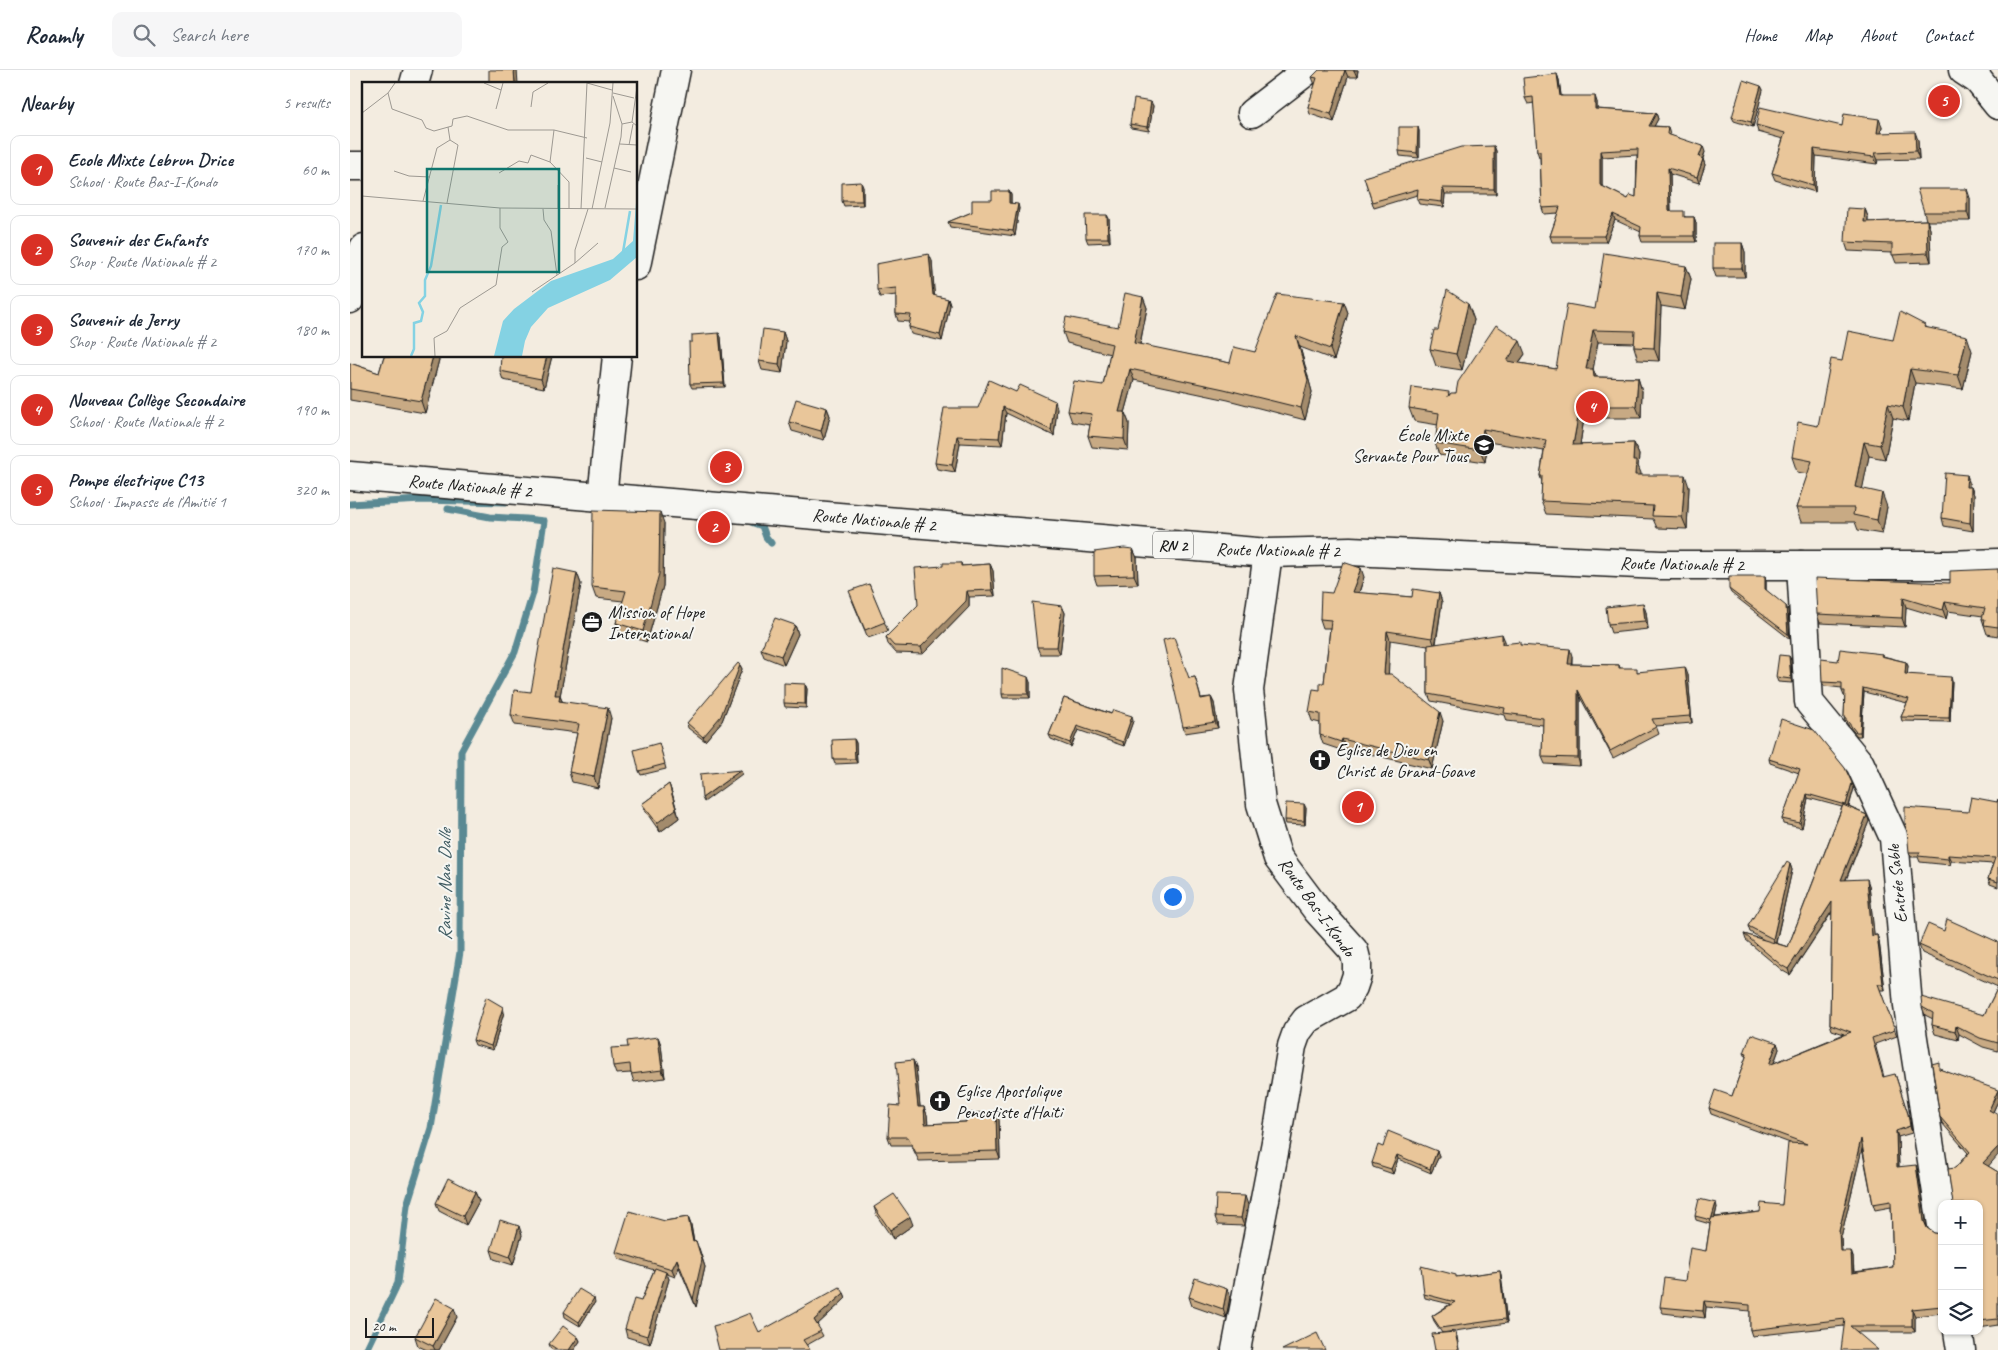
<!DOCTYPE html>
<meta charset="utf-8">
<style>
:root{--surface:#fff;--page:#f6f6f7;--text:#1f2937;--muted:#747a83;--line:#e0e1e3;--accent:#d93025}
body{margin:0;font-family:Caveat,sans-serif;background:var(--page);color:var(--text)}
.controls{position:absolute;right:15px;bottom:15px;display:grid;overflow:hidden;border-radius:10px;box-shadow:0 1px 4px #0004}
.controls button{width:45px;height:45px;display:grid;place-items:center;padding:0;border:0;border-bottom:1px solid var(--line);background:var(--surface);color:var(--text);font:25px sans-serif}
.scale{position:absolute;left:15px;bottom:12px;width:69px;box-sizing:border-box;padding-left:5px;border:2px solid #1c1c1c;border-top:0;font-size:14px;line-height:18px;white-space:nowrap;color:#1c1c1c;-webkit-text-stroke:4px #f6f6f2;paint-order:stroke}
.you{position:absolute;left:822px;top:826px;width:18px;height:18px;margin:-12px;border:4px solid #fff;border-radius:50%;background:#1a73e8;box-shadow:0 0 0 8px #1a73e833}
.badge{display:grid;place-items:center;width:32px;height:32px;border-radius:50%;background:var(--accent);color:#fff;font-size:16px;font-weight:700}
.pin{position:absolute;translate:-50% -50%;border:2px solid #fff;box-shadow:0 1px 5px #0006}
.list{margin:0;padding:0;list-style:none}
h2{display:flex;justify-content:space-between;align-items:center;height:65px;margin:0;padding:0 20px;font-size:21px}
h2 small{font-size:16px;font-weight:400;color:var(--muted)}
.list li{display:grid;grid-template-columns:32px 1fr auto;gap:15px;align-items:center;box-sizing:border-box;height:70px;margin:0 10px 10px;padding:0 10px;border:1px solid var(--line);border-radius:10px}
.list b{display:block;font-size:19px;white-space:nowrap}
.list p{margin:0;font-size:16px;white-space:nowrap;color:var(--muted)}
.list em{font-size:16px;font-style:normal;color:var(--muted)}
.icon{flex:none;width:28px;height:28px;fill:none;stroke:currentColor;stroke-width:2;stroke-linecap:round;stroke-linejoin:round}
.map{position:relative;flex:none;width:1648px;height:1280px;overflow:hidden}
header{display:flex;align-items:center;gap:30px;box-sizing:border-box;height:70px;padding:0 25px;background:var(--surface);border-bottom:1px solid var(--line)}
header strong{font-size:24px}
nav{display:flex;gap:28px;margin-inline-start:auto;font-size:18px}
.search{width:350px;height:45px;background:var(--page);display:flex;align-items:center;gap:12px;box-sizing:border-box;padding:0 18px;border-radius:10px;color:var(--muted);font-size:19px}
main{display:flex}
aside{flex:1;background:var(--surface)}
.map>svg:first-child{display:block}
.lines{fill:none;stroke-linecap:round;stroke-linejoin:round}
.stream{stroke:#5a8993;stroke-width:7}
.minor-casing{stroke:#1c1c1c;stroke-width:31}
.major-casing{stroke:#1c1c1c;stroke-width:31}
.minor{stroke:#f6f6f2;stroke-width:28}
.major{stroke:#f6f6f2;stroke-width:28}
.wall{fill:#c8aa84;stroke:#1c1c1c;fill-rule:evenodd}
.shaded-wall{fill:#a38b6c;stroke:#1c1c1c}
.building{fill:#e9c69a;stroke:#1c1c1c;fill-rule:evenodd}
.labels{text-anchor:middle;stroke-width:4;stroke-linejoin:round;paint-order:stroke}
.shield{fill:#f6f6f2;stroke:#5d5d5c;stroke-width:1}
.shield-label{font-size:16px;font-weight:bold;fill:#1c1c1c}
.poi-label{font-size:18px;fill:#1c1c1c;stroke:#f6f6f2;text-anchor:start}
.street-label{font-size:18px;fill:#1c1c1c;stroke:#f6f6f2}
.water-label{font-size:19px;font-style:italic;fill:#405c62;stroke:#f6f6f2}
.inset-river{fill:none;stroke:#84d2e3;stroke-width:2.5}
.inset-road{fill:none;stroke:#9d9992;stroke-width:1}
.view{fill:#0f766e;fill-opacity:0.15;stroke:#0f766e;stroke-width:2.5}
.inset-edge{fill:none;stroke:#1c1c1c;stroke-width:2.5}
</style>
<header>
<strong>Roamly</strong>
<div class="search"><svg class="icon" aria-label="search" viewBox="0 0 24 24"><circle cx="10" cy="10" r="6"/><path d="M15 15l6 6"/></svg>Search here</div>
<nav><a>Home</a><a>Map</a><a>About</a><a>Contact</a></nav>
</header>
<main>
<aside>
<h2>Nearby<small>5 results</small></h2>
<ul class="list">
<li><span class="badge">1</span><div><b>Ecole Mixte Lebrun Drice</b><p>School · Route Bas-I-Kondo</p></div><em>60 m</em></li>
<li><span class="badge">2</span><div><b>Souvenir des Enfants</b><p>Shop · Route Nationale # 2</p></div><em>170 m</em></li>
<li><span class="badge">3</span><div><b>Souvenir de Jerry</b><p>Shop · Route Nationale # 2</p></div><em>180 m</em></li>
<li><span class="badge">4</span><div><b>Nouveau Collège Secondaire</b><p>School · Route Nationale # 2</p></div><em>190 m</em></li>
<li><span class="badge">5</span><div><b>Pompe électrique C13</b><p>School · Impasse de l'Amitié 1</p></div><em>320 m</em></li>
</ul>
</aside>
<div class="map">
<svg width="1648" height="1280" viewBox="0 0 1648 1280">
<rect width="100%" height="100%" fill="#f3ece0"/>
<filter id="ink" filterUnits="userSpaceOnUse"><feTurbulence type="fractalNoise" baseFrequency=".02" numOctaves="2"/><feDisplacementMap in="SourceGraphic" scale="10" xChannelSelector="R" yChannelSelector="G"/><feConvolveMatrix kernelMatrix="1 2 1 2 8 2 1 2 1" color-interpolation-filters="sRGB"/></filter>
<g filter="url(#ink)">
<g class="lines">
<g class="stream">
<path d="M0 434 72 430 156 432"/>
<path d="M398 451 412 456 416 467 421 473"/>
<path d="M16 1280 48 1213 57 1135 81 1058 110 882 111 681 165 582 183 523 194 451 176 449 140 447 98 439"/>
</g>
<g class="minor-casing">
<g id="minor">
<path d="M1613 0 1628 10 1648 35"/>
<path d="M64 14 68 0"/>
<path d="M902 43 958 0"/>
<path d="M0 96H14"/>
<path d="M286 196 326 0"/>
<path d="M0 229 14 178"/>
<path d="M252 427 267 286"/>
<path d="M1451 495 1459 632 1510 694 1544 768 1558 936 1592 1155"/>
<path d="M1608 1261 1611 1280"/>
<path d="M886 1280 926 1072 942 976 947 962 956 950 997 927 1003 917 1007 905V893L1004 881 967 840 928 788 911 734 899 620 918 483"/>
</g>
</g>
<g class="major-casing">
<path id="major" d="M0 406 918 483 1000 481 1311 495H1599L1648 493"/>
</g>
<use href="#minor" class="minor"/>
<use href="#major" class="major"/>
</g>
<g class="wall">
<path d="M969 0H1008L1007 7H998L984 52 960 44 958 37 965 15 962 7Z"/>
<path d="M1207 4 1209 10 1211 26 1247 32V39L1306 43 1308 49 1304 56 1318 57 1320 65 1355 82 1353 89 1355 95 1349 113 1320 104 1321 141 1336 147H1344L1346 153V172H1292L1290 166 1291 162 1265 150 1256 172H1202L1200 166 1208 143 1194 144 1192 138 1190 87H1189L1187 81 1184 33 1178 34 1175 28ZM1287 85 1286 127 1278 129 1252 116V87Z"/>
<path d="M1411 16 1413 20 1403 57 1384 51 1382 47Z"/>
<path d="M801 32 803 36 799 61 781 58 780 54Z"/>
<path d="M1406 55 1532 56 1531 63 1568 70 1569 89 1528 90 1527 94 1466 86 1465 122 1425 110 1422 103 1433 69 1408 62Z"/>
<path d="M1068 57 1069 61V88L1050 86 1049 81Z"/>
<path d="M1144 76 1146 81V124H1095L1094 137 1069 134 1067 129V125L1024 138 1014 107Z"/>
<path d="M513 117V135L494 136 492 131Z"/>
<path d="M659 121 661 125V133L669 138 665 166 600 157 598 152 622 142 642 130Z"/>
<path d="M1620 128V151H1577L1580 159 1581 192 1546 193 1542 183 1498 181 1495 172 1515 139 1518 147V152L1576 150 1574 142Z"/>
<path d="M757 145 759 149 760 172 738 173 736 168Z"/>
<path d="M1392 173 1395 182V207H1366L1363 198Z"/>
<path d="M582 191 584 226 598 229 600 235 592 271 561 264 559 257 560 252 548 251 546 244V225L530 227 527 220Z"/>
<path d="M1336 196 1341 209 1335 240 1311 236 1309 291 1288 290 1284 277V273L1248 272 1243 299 1246 307 1288 308 1292 321 1291 348H1234L1230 375 1284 373 1289 385 1288 396 1291 405 1339 417 1337 459 1307 458 1303 449 1196 444 1191 431 1192 412 1190 406 1194 381 1138 372 1135 392 1089 385 1085 373 1088 355 1064 351 1059 338 1100 324 1106 323 1175 284 1169 293 1206 299 1245 239Z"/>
<path d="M793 227 797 238 790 275 880 293 905 282 994 232 998 243 984 290 950 277 962 322 955 350 878 330 784 310 775 343 779 353 778 380 742 377 738 366 740 355 722 352 718 341 753 315 760 284 717 273 713 262 768 257Z"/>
<path d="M1118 234 1124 250 1112 300 1086 296 1080 279 1088 260Z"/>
<path d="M1575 255 1576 257 1622 281 1613 319 1565 313 1558 351 1543 348 1535 389 1519 386 1512 419 1537 437 1532 464 1508 460 1505 452H1451L1446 438 1458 404 1447 402 1442 387 1468 356 1492 291 1543 270Z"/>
<path d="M433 262 436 271 432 303 412 300 409 291Z"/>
<path d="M371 267 375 317 342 318 340 314 342 272Z"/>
<path d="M34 286H90L75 343 0 330V293L29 303Z"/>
<path d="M202 286 194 318 153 310 150 301Z"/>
<path d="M666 322 707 338 704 366 656 343 652 375 610 373 605 402 587 399 585 393 628 338Z"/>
<path d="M477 338 480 346 474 370 442 361 439 352Z"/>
<path d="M1617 405 1619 412V417H1621L1624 425 1623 461 1594 456 1592 448Z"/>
<path d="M314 453 313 516 297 572 271 564 266 553 273 531 246 528 242 517Z"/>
<path d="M783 479 787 488 788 514 747 515 744 506Z"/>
<path d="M611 493 612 496 640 494 643 501 645 526 619 527V537L573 584 546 583 538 574 536 567 568 535 593 496Z"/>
<path d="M1648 499V566L1637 564 1632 549 1633 546 1598 541 1596 549 1556 537 1555 557 1470 553 1467 544 1600 513Z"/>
<path d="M227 503 231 514 210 626 212 631 261 648 248 718 222 712 219 702 227 663 165 655 161 645 181 622Z"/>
<path d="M1415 506 1416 511V520L1438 540 1440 569 1381 523 1379 519Z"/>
<path d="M1014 507 1009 523 1062 527 1089 523 1092 532 1086 574 1155 571V574L1171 575 1222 586V594L1269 595 1270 598 1288 602 1338 605 1342 653 1306 656 1309 664 1263 688 1230 627V696L1195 694 1192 687 1193 655 1157 651 1155 645 1081 631 1078 624V576L1040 570 1038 604 1093 651 1082 699 995 678 994 681 973 674 970 665V653L962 651 959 642 974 613 980 558H973L970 549 982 523Z"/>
<path d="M519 514 538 561 518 568 502 530Z"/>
<path d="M712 536 715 543 710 584H690L687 577Z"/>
<path d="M1296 542 1298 559 1261 563 1258 554Z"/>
<path d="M445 555 448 564 434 595 414 587 411 579Z"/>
<path d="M1532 584 1533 586 1556 592 1558 596 1557 604 1602 611 1600 652 1552 651 1551 647 1557 633 1514 622 1511 666H1507L1495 651 1494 647 1495 626H1494L1492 621V618L1474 616 1472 612 1488 591Z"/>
<path d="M1439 586 1441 590 1442 613 1428 612 1426 607Z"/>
<path d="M390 595 392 599 372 651 355 671 338 658 337 653Z"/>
<path d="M845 607 851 628 861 627 864 633 868 658 835 663 833 657 839 608Z"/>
<path d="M680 612V628H653L652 624Z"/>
<path d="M455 614 457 619 456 638 435 637 434 633Z"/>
<path d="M714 628 783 651 774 676 728 660 721 677 701 669 699 665Z"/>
<path d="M504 669 506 673 507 693 485 694 483 689Z"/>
<path d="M309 673 316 699 291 705 289 701Z"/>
<path d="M1419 689 1502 713 1504 718 1499 737 1517 745 1519 751 1496 810 1519 815 1524 865H1527L1529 871 1535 920H1530L1547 966 1525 974 1534 1007 1560 1050 1562 1063 1548 1067 1549 1097 1568 1101 1576 1156 1577 1158 1584 1163 1592 1164V1243L1565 1246V1262H1508L1494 1256 1402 1266 1400 1260V1241L1356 1237 1355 1248 1313 1243 1310 1237 1335 1211 1356 1181 1360 1154 1346 1150 1345 1146 1367 1137 1365 1147 1410 1142 1432 1135 1440 1073 1361 1044 1359 1038 1382 1026 1396 987 1394 983 1427 973 1429 979 1424 993 1494 964 1482 960 1480 954 1482 842 1440 905 1433 901 1396 870 1394 864 1414 870 1400 862 1398 856 1440 794 1442 800 1426 873 1438 877 1492 737 1458 728 1452 758 1433 754 1432 749 1449 703 1420 693ZM1512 1078 1523 1134 1525 1140 1541 1137 1543 1197 1504 1202 1503 1187 1492 1181 1491 1167Z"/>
<path d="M319 714 322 723 329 748 310 762 296 742 292 734Z"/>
<path d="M1648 729V817L1640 814 1638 809 1643 794 1601 791 1600 795 1570 792 1568 787H1561L1559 782 1647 732Z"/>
<path d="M956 738 955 755 936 754 935 750Z"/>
<path d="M1594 861 1648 872V981L1633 977 1609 964 1608 970 1585 964 1582 955 1583 949 1575 945 1572 937 1634 945 1648 917 1572 883 1569 875Z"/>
<path d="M154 942 143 980 125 975 123 970Z"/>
<path d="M308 967 311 975 315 1008 284 1012 281 1003 266 1004 263 996 278 977Z"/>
<path d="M563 990 566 998 570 1037H574L577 1045 578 1054 649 1050 650 1089 569 1091 561 1075H541L538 1067 550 1036Z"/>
<path d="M1591 998V1000L1648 1021V1031L1643 1042 1638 1096 1648 1102V1255L1629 1258V1134L1605 1098 1618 1083 1592 1053 1590 1047Z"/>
<path d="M1033 1077 1087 1081 1089 1086 1081 1103 1048 1089 1043 1104 1023 1097 1022 1093Z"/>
<path d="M125 1122 129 1131 116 1155 89 1141 86 1133Z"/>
<path d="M898 1135 894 1156 868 1155 865 1147Z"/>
<path d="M524 1137 563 1155 543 1169 527 1146Z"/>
<path d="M338 1147 341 1155 344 1172 349 1178 355 1197 346 1237 329 1197 325 1207 317 1204 319 1209 300 1274 277 1267 275 1259 291 1231 304 1200 269 1189 266 1182 315 1151Z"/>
<path d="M172 1165 163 1195 144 1189 141 1180Z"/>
<path d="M1150 1201 1151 1205 1157 1253 1092 1263 1107 1266 1109 1280H1085L1092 1263 1084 1251 1082 1246 1100 1234 1075 1228 1074 1224 1107 1207Z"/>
<path d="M494 1223 496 1228 467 1255 473 1266 457 1275 409 1262Z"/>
<path d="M839 1227H880L876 1248 842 1236Z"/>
<path d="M245 1232 230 1256 215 1247 214 1242Z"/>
<path d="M107 1247 89 1280H77L68 1276 65 1267Z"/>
<path d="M228 1267 230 1271 224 1280H203L201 1279 199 1274Z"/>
</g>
<g class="shaded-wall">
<path d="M164 0H167L168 14H165Z"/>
<path d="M995 0 998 7 984 52 981 44Z"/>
<path d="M1004 0H1008L1007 7Z"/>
<path d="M1207 4 1209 10 1212 32 1210 26Z"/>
<path d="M1411 16 1413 20 1403 57 1401 52Z"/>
<path d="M1245 26 1247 32V45L1245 39Z"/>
<path d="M801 32 803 36 799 61 797 57Z"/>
<path d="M1306 43 1308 49 1301 62 1299 56Z"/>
<path d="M1529 49 1532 56 1530 71 1527 63Z"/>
<path d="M1068 57 1069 61V88L1067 83Z"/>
<path d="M1565 62 1568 70 1569 89 1566 81Z"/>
<path d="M1144 76 1146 81V124L1144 119Z"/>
<path d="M1353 76 1355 82 1351 93 1349 87Z"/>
<path d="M1464 79 1466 86 1465 122 1463 115Z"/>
<path d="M1250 81 1252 87V121L1250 115Z"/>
<path d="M1525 83 1528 90 1527 94 1524 87Z"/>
<path d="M1353 89 1355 95 1349 113 1347 107Z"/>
<path d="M1318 98 1320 104 1321 147 1319 141Z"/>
<path d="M511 112 513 117V135L512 131Z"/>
<path d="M1093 118 1095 124 1094 137 1092 132Z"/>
<path d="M1617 119 1620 128V151L1617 142Z"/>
<path d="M659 121 661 125V137L659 133Z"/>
<path d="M668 134 669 138 665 166 663 161Z"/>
<path d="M1515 139 1518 147 1517 161 1514 152Z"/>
<path d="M1263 144 1265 150 1256 172 1254 166Z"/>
<path d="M757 145 759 149 760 172 758 168Z"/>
<path d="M1344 147 1346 153V172L1344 166Z"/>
<path d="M1577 150 1580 159 1581 192 1578 183Z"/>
<path d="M1392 173 1395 182V207L1392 198Z"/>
<path d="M579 184 582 191 585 232 583 225Z"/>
<path d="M1336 196 1341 209 1335 240 1331 227Z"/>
<path d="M1307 223 1311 236 1309 291 1304 278Z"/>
<path d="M793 227 797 238 788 284 784 273Z"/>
<path d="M598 229 600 235 592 271 590 265Z"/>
<path d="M994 232 998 243 984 290 980 279Z"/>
<path d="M1118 234 1124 250 1112 300 1106 284Z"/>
<path d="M1243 260 1248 272 1241 311 1236 299Z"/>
<path d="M433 262 436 271 432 303 429 294Z"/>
<path d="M369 263 371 267 375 317 374 313Z"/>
<path d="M946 266 950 277 962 322 955 350 951 338Z"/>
<path d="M1617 266 1622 281 1613 319 1608 305Z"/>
<path d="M1170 271 1175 284 1161 303 1157 291Z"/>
<path d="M83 286H90L75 343 71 331Z"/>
<path d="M197 286H202L194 318 191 309Z"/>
<path d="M780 299 784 310 775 343 779 353 778 380 774 369 769 342Z"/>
<path d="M1243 299 1248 311 1244 307Z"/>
<path d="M1560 299 1565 313 1558 351 1553 337Z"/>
<path d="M1288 308 1292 321 1291 348 1286 336Z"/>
<path d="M705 331 707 338 704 366 701 360Z"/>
<path d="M1538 334 1543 348 1535 389 1530 375Z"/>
<path d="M1230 336 1234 348 1228 388 1223 375Z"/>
<path d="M653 337 656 343 652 375 649 368Z"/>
<path d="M477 338 480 346 474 370 471 361Z"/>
<path d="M1133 359 1138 372 1135 392 1130 380Z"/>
<path d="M607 366 610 373 605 402 602 395Z"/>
<path d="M1514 372 1519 386 1510 431 1505 417Z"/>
<path d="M1284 373 1289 385 1288 396 1291 403 1290 417 1285 405 1283 391Z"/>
<path d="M1335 405 1339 417 1337 459 1332 447Z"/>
<path d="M1617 405 1619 412 1618 425 1616 417Z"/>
<path d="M1621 417 1624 425 1623 461 1620 453Z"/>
<path d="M1532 423 1537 437 1532 464 1527 450Z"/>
<path d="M310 442 314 453 313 516 297 572 293 561Z"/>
<path d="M783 479 787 488 788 514 784 505Z"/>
<path d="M640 494 643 501 645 526 642 520Z"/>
<path d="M1011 498 1014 507 1006 531 1002 522Z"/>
<path d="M227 503 231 514 210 626 214 636 205 625Z"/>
<path d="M1415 506 1416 511V524L1415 519Z"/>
<path d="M617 521 619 527V537L573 584 571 577Z"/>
<path d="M1089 523 1092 532 1085 577 1082 568Z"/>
<path d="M1553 528 1556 537 1555 557 1552 548Z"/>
<path d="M1595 532 1598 541 1596 549 1593 540Z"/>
<path d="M1293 533 1296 542 1298 559 1295 551Z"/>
<path d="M712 536 715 543 710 584 707 577Z"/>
<path d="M1436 536 1438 540 1440 569 1438 564Z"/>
<path d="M445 555 448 564 434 595 431 586Z"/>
<path d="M1037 561 1040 570 1038 613 1034 604Z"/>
<path d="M1152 564 1155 571V581L1152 574Z"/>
<path d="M1220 579 1222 586 1221 601 1218 594Z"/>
<path d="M1439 586 1441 590 1442 613 1441 609Z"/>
<path d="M1556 592 1558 596 1557 609 1555 604Z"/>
<path d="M390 595 392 599 372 651 355 671 353 667Z"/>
<path d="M1335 597 1338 605 1342 653 1340 646Z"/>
<path d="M678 607 680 612V628L678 624Z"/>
<path d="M1601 607 1602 611 1600 652 1599 648Z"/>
<path d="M455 614 457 619 456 638 455 634Z"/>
<path d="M1513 618 1514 622 1511 666 1510 662Z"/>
<path d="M1228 620 1230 627V696L1228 688Z"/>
<path d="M861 627 864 633 868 658 865 652Z"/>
<path d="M258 638 261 648 248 718 244 707Z"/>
<path d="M1090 642 1093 651 1082 699 1079 690Z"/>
<path d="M782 646 783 651 774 676 773 672Z"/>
<path d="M727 656 728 660 721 677 720 673Z"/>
<path d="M504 669 506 673 507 693 505 689Z"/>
<path d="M992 669 995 678 994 681 991 672Z"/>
<path d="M391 700 392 704 354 732 352 728Z"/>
<path d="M1502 713 1504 718 1498 739 1496 735Z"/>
<path d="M319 714 322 723 329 748 310 762 307 753Z"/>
<path d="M1457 724 1458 728 1452 758 1450 753Z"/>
<path d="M954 734 956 738 955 755 954 751Z"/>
<path d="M1517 745 1519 751 1493 816 1491 810Z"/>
<path d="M1598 785 1601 791 1600 795 1598 789Z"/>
<path d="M1440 794 1442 800 1425 876 1423 869Z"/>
<path d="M1517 809 1519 815 1525 872 1522 866Z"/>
<path d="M1482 832 1484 838 1440 905 1438 899Z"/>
<path d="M1527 865 1529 871 1535 920 1533 914Z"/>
<path d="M153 937 154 942 143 980 141 976Z"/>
<path d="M1606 956 1609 964 1608 970 1605 961Z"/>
<path d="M308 967 311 975 315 1008 312 1000Z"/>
<path d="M1427 973 1429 979 1421 1001 1419 995Z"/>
<path d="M563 990 566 998 571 1045 568 1037Z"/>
<path d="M1545 1004 1560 1050 1562 1063 1560 1056Z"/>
<path d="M1648 1020V1031L1641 1046 1639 1040Z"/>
<path d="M574 1037 577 1045 578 1062 575 1054Z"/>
<path d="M646 1042 649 1050 650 1089 647 1081Z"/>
<path d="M1546 1061 1548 1067 1549 1103 1547 1097Z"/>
<path d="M1511 1069 1513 1075 1491 1167 1492 1188 1490 1181 1489 1161Z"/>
<path d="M1648 1077V1085L1636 1099 1633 1093Z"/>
<path d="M1087 1081 1089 1086 1081 1103 1080 1099Z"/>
<path d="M1047 1085 1048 1089 1043 1104 1041 1099Z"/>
<path d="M1566 1095 1568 1101 1577 1157 1574 1151Z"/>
<path d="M125 1122 129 1131 116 1155 113 1146Z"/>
<path d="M895 1126 898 1135 894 1156 891 1148Z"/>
<path d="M1366 1133 1367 1137 1363 1154 1361 1150Z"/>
<path d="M338 1147 341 1155 345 1180 343 1172Z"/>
<path d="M560 1147 563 1155 543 1169 540 1160Z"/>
<path d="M169 1156 172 1165 163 1195 160 1187Z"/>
<path d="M346 1171 355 1197 346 1237 343 1229Z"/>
<path d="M1501 1181 1503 1187 1504 1209 1502 1203Z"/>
<path d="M327 1189 329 1197 325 1207 322 1199Z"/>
<path d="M1150 1201 1151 1205 1157 1253 1155 1249Z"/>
<path d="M316 1202 319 1209 300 1274 297 1266Z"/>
<path d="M877 1219 880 1227 876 1248 873 1239Z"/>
<path d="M494 1223 496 1228 467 1255 464 1250Z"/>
<path d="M244 1228 245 1232 230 1256 229 1252Z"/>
<path d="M1354 1231 1356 1237 1355 1248 1353 1241Z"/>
<path d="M104 1238 107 1247 89 1280H85L83 1276Z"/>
<path d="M1562 1239 1565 1246V1262L1562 1256Z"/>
<path d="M228 1267 230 1271 224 1280H219Z"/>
</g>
<g class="building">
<path d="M139 0H164L165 14H139Z"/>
<path d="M969 0H995L981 44 958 37 967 8 962 7Z"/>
<path d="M1207 4 1210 26H1245V39L1306 43 1299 56 1318 57 1317 64 1353 76 1349 87 1353 89 1347 107 1318 98 1319 141H1334V147H1344V166H1290L1291 157 1263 144 1254 166H1200L1210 137 1192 138 1190 81H1187L1183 27 1175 28 1173 8ZM1288 79 1286 127 1280 125 1278 129 1250 115V81Z"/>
<path d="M1393 10 1411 16 1401 52 1382 47Z"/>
<path d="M784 29 801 32 797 57 780 54Z"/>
<path d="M1410 37 1492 56 1494 44 1529 49 1527 63 1565 62 1566 81 1525 83 1524 87 1464 79 1463 115 1422 103 1435 63 1406 55Z"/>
<path d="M1049 57H1068L1067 83 1049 81Z"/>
<path d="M1144 76V119L1093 118 1092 132 1067 129 1068 119 1022 132 1014 107 1111 77Z"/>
<path d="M511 112 512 131H492V113Z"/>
<path d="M1567 119H1617V142H1574Z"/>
<path d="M642 121H659V133L668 134 663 161 598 152 622 142V130H642Z"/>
<path d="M1497 138 1515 139 1514 152 1577 150 1578 183 1542 185V174L1495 172Z"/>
<path d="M735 145H757L758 168H736Z"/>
<rect x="1363" y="173" width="29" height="25"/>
<path d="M1254 183 1336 196 1331 227 1307 223 1304 278 1284 277 1285 261 1243 260 1236 299H1243L1244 307 1288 308 1286 336H1230L1223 375 1284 373 1283 391H1286L1285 405H1335L1332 447 1302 446 1303 436 1191 431 1192 406H1190L1196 370 1133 359 1130 380 1085 373 1089 343 1059 338 1062 317 1099 322 1098 327 1101 323H1106L1108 312 1146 255 1170 271 1157 291 1206 299 1217 234 1245 239Z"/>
<path d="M579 184 583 225 598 229 590 265 559 257 561 245 546 244V218L527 220 526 194Z"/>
<path d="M1097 220 1118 234 1106 284 1080 279 1084 260H1088Z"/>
<path d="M775 223 793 227 784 273 880 293 884 277 905 282 927 224 994 232 980 279 946 266 958 310 951 338 874 319 780 299 769 342H775L774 369 738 366 742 344 718 341 724 311 753 315 762 274 713 262 716 247 768 257Z"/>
<path d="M1550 242 1575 255 1574 257 1617 266 1608 305 1560 299 1553 337 1538 334 1530 375 1514 372 1505 417 1532 423 1527 450 1503 445 1504 438H1446L1462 391 1442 387 1448 352 1468 356 1481 289 1492 291 1498 261 1543 270Z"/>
<path d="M413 259 433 262 429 294 409 291Z"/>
<path d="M369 263 374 313 340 314 339 272H342V265Z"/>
<path d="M34 286H83L71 331 0 319V293L29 303Z"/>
<path d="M151 286H197L191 309 150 301Z"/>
<path d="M639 310 666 322 670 315 705 331 701 360 653 337 649 368 607 366 602 395 585 393 594 338H628Z"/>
<path d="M446 329 477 338 471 361 439 352Z"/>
<path d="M1595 403 1617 405 1616 417H1621L1620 453 1592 448Z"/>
<path d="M243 440 310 442 309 504 293 561 266 553 276 521 242 517Z"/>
<path d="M774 478 783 479 784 505 744 506V482Z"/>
<path d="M993 492 1011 498 1002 522 1062 527 1063 519 1089 523 1082 568 1037 561 1034 604H1041L1090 642 1079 690 992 669 991 672 970 665V644L959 642 963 619 970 620V613H974L981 550 970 549 971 522 982 523Z"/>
<path d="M593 493H611V496L640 494 642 520 617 521 616 531 571 577 544 576 536 567 568 535 565 498 593 496Z"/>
<path d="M203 498 227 503 205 625H210L209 631 258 638 244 707 219 702 229 654 161 645 164 620 181 622Z"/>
<path d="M1648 499V557L1634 555 1635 549H1632L1635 538 1595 532 1593 540 1553 528 1552 548 1467 544 1465 508 1600 513V501Z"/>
<path d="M1379 506H1415V519L1436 536 1438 564 1379 519Z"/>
<path d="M519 514 535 552 515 560 499 521Z"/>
<path d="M682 532 712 536 707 577H687Z"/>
<path d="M1293 533 1295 551 1258 554 1256 537Z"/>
<path d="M425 548 445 555 431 586 411 579Z"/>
<path d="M1152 564V574L1170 572V575L1220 579 1218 594 1269 595V598H1287V602L1335 597 1340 646 1302 649 1306 657 1260 681 1228 620V688L1192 687 1193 648 1154 643 1155 638 1078 624V575Z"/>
<path d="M824 567 839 608 845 607 851 629 861 627 865 652 833 657 813 570Z"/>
<path d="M1490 579 1532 584 1531 586 1556 592 1555 604 1601 607 1599 648 1551 647 1559 629 1513 618 1510 662H1506L1494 647 1495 621H1492V613L1472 612 1471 589 1488 591Z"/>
<path d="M1429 585 1439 586 1441 609 1426 607Z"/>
<path d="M388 593 390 595 371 646 353 667 337 653Z"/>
<path d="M652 598 678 607V624H652Z"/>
<path d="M434 613 455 614V634L434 633Z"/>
<path d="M714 628 761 644 763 640 782 646 773 672 727 656 720 673 699 665Z"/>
<path d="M1431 649 1464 660 1495 698 1502 713 1496 735 1457 724 1450 753 1432 749 1450 699 1419 689Z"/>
<path d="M504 669 505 689H483L482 670Z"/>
<path d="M309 673 315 694 289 701 284 680Z"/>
<path d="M391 700 352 728 350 704Z"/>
<path d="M319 714 326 739 307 753 292 734Z"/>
<path d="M1621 727 1647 732 1648 729V812L1638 809 1645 788 1598 785V789L1568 786 1570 782H1559L1557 761 1555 753V737L1618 742Z"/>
<path d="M936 733 954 734V751L935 750Z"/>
<path d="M1493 735 1517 745 1491 810 1517 809 1522 866 1527 865 1533 914H1528L1545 960 1522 968 1533 1007 1545 1004 1558 1044 1560 1056 1546 1061 1547 1097 1566 1095 1574 1151 1577 1158 1584 1163 1592 1164V1236L1562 1239V1256H1500L1528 1280H1491L1495 1249 1400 1260V1235L1354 1231 1353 1241 1310 1237 1314 1208 1335 1211 1340 1178 1356 1181 1361 1148 1410 1142 1411 1133 1432 1135 1438 1073 1457 1074 1359 1038 1365 1020 1382 1026 1397 984 1394 983 1401 964 1427 973 1419 995 1501 962 1480 954 1482 832 1438 899 1431 895 1394 864 1438 877ZM1511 1069 1523 1134 1541 1131 1543 1197 1502 1203 1501 1181H1490L1489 1161Z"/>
<path d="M1437 792 1440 794 1423 869 1398 856Z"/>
<path d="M1597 849 1648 872V910L1569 875 1578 854 1594 861Z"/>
<path d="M1648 917V973L1630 968 1606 956 1605 961 1582 955 1583 943 1572 937 1571 927 1634 945Z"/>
<path d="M136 927 153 937 141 976 123 970Z"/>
<path d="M308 967 312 1000 281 1004 280 994 263 996 261 978 278 977 277 971Z"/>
<path d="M563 990 568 1037H574L575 1054 616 1052V1043L646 1042 647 1081 566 1083 558 1067H538L540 1035 550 1036 546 992Z"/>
<path d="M1589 992V999L1648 1020 1639 1040 1648 1045V1077L1633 1093 1648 1102V1249L1629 1251V1134H1603L1598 1099 1605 1098 1620 1082 1590 1047 1582 994Z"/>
<path d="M1038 1061 1087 1081 1080 1099 1047 1085 1041 1099 1022 1093 1028 1075 1033 1077Z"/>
<path d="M98 1108 125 1122 113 1146 86 1133Z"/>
<path d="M544 1124 560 1147 540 1160 524 1137Z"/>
<path d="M866 1125 895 1126 891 1148 865 1147Z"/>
<path d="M1349 1129 1366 1133 1361 1150 1345 1146Z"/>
<path d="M279 1141 315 1151 338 1147 343 1172 346 1171 352 1190 343 1229 327 1189 322 1199 266 1182Z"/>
<path d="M150 1150 169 1156 160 1187 141 1180Z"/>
<path d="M1071 1196 1106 1205V1207L1150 1201 1155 1249 1090 1258 1082 1246 1105 1232 1074 1224Z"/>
<path d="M305 1198 316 1202 297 1266 275 1259 284 1229 291 1231Z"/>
<path d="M845 1208 877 1219 873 1239 839 1227Z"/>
<path d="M490 1217 494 1223 464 1250 471 1261 453 1270 460 1280H369L363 1256 378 1252 400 1243 409 1262Z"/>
<path d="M229 1219 244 1228 229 1252 214 1242Z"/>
<path d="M86 1228 104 1238 83 1276 65 1267Z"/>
<path d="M213 1256 228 1267 219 1280H208L199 1274Z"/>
<path d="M1105 1262 1109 1280H1085L1082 1264Z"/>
<path d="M967 1263 975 1280H932Z"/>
</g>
</g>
<defs>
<g id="school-disc" transform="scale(1.125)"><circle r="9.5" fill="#1c1c1c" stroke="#f6f6f2"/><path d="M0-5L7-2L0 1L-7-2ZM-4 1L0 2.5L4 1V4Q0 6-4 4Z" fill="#fff"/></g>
<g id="office-disc" transform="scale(1.125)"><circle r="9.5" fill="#1c1c1c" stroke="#f6f6f2"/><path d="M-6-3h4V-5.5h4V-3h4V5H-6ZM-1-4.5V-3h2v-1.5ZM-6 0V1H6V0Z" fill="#fff"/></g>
<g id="church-disc" transform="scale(1.125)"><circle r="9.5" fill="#1c1c1c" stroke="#f6f6f2"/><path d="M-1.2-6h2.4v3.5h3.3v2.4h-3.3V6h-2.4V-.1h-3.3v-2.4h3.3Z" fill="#fff"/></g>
</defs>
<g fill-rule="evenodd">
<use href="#school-disc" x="1134" y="375"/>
<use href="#office-disc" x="242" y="552"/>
<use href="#church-disc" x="970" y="690"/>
<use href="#church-disc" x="590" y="1031"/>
</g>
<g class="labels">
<rect class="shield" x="803" y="461.5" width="40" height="27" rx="4"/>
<g class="shield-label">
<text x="823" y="481">RN 2</text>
</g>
<g class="poi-label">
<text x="1118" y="371" text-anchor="end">École Mixte<tspan x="1118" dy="21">Servante Pour Tous</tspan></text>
<text x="258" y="548">Mission of Hope<tspan x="258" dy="21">International</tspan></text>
<text x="986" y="686">Eglise de Dieu en<tspan x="986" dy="21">Christ de Grand-Goave</tspan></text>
<text x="606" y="1027">Eglise Apostolique<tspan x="606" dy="21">Pencotiste d'Haiti</tspan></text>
</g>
<g class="street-label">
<text transform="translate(120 416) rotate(5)" y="6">Route Nationale # 2</text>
<text transform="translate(524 450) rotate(5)" y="6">Route Nationale # 2</text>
<text transform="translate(928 480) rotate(1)" y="6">Route Nationale # 2</text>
<text transform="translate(1332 494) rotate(1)" y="6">Route Nationale # 2</text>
<text transform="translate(1547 814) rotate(-96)" y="6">Entrée Sable</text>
<text transform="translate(967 837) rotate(54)" y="6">Route Bas-I-Kondo</text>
</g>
<g class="water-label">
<text transform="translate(94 815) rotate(-90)" y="7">Ravine Nan Dalle</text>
</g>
</g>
<g transform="translate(12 12)">
<rect width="275" height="275" fill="#f3ece0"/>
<path d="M275 108V175L248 198 186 226 169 245 163 259 160 274H132L141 239 152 227 189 199 251 177 271 159Z" fill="#84d2e3"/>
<path class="inset-river" d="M261 170 268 129M49 274 52 267V241L59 239 61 230 57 221 63 214V198L69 184 79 123"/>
<path class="inset-road" d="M122 1 139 8M225 1 250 8M26 11 30 27 60 38 64 46 72 49 90 44 91 37 105 34 146 48H192L225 56M251 11 272 16M169 25 171 10 186 1M134 27 141 1M0 31 26 11 33 1M270 40 275 5M260 42 270 40 275 44M258 62 275 63M267 63 271 42M224 76 240 80M188 80 192 48M252 86 269 90M32 89 47 94 68 95M137 91 157 79 166 81 169 73 188 80 207 100V127M0 114 138 126 275 127M61 119 75 66 88 58M85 121 96 63 88 58 86 45M243 126 259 55 260 42 251 14M181 127 182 138 189 149 195 193M196 127V103M219 127 225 1M230 127 248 41 251 1M213 181 236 161M170 210 213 181V168L226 127M73 274 72 256 85 249 98 226 134 203 140 165 146 160 138 146V126"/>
<path class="view" d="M65 87H197V190H65Z"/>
<rect width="275" height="275" class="inset-edge"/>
</g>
</svg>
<div class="controls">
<button>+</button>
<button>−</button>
<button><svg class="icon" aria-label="layers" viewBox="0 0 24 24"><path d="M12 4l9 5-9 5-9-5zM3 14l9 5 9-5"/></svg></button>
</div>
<div class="scale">20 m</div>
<div class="you"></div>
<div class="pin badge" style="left:1008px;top:737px">1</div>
<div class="pin badge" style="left:364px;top:457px">2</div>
<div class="pin badge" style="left:376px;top:397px">3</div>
<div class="pin badge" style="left:1242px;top:337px">4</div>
<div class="pin badge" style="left:1594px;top:31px">5</div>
</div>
</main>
